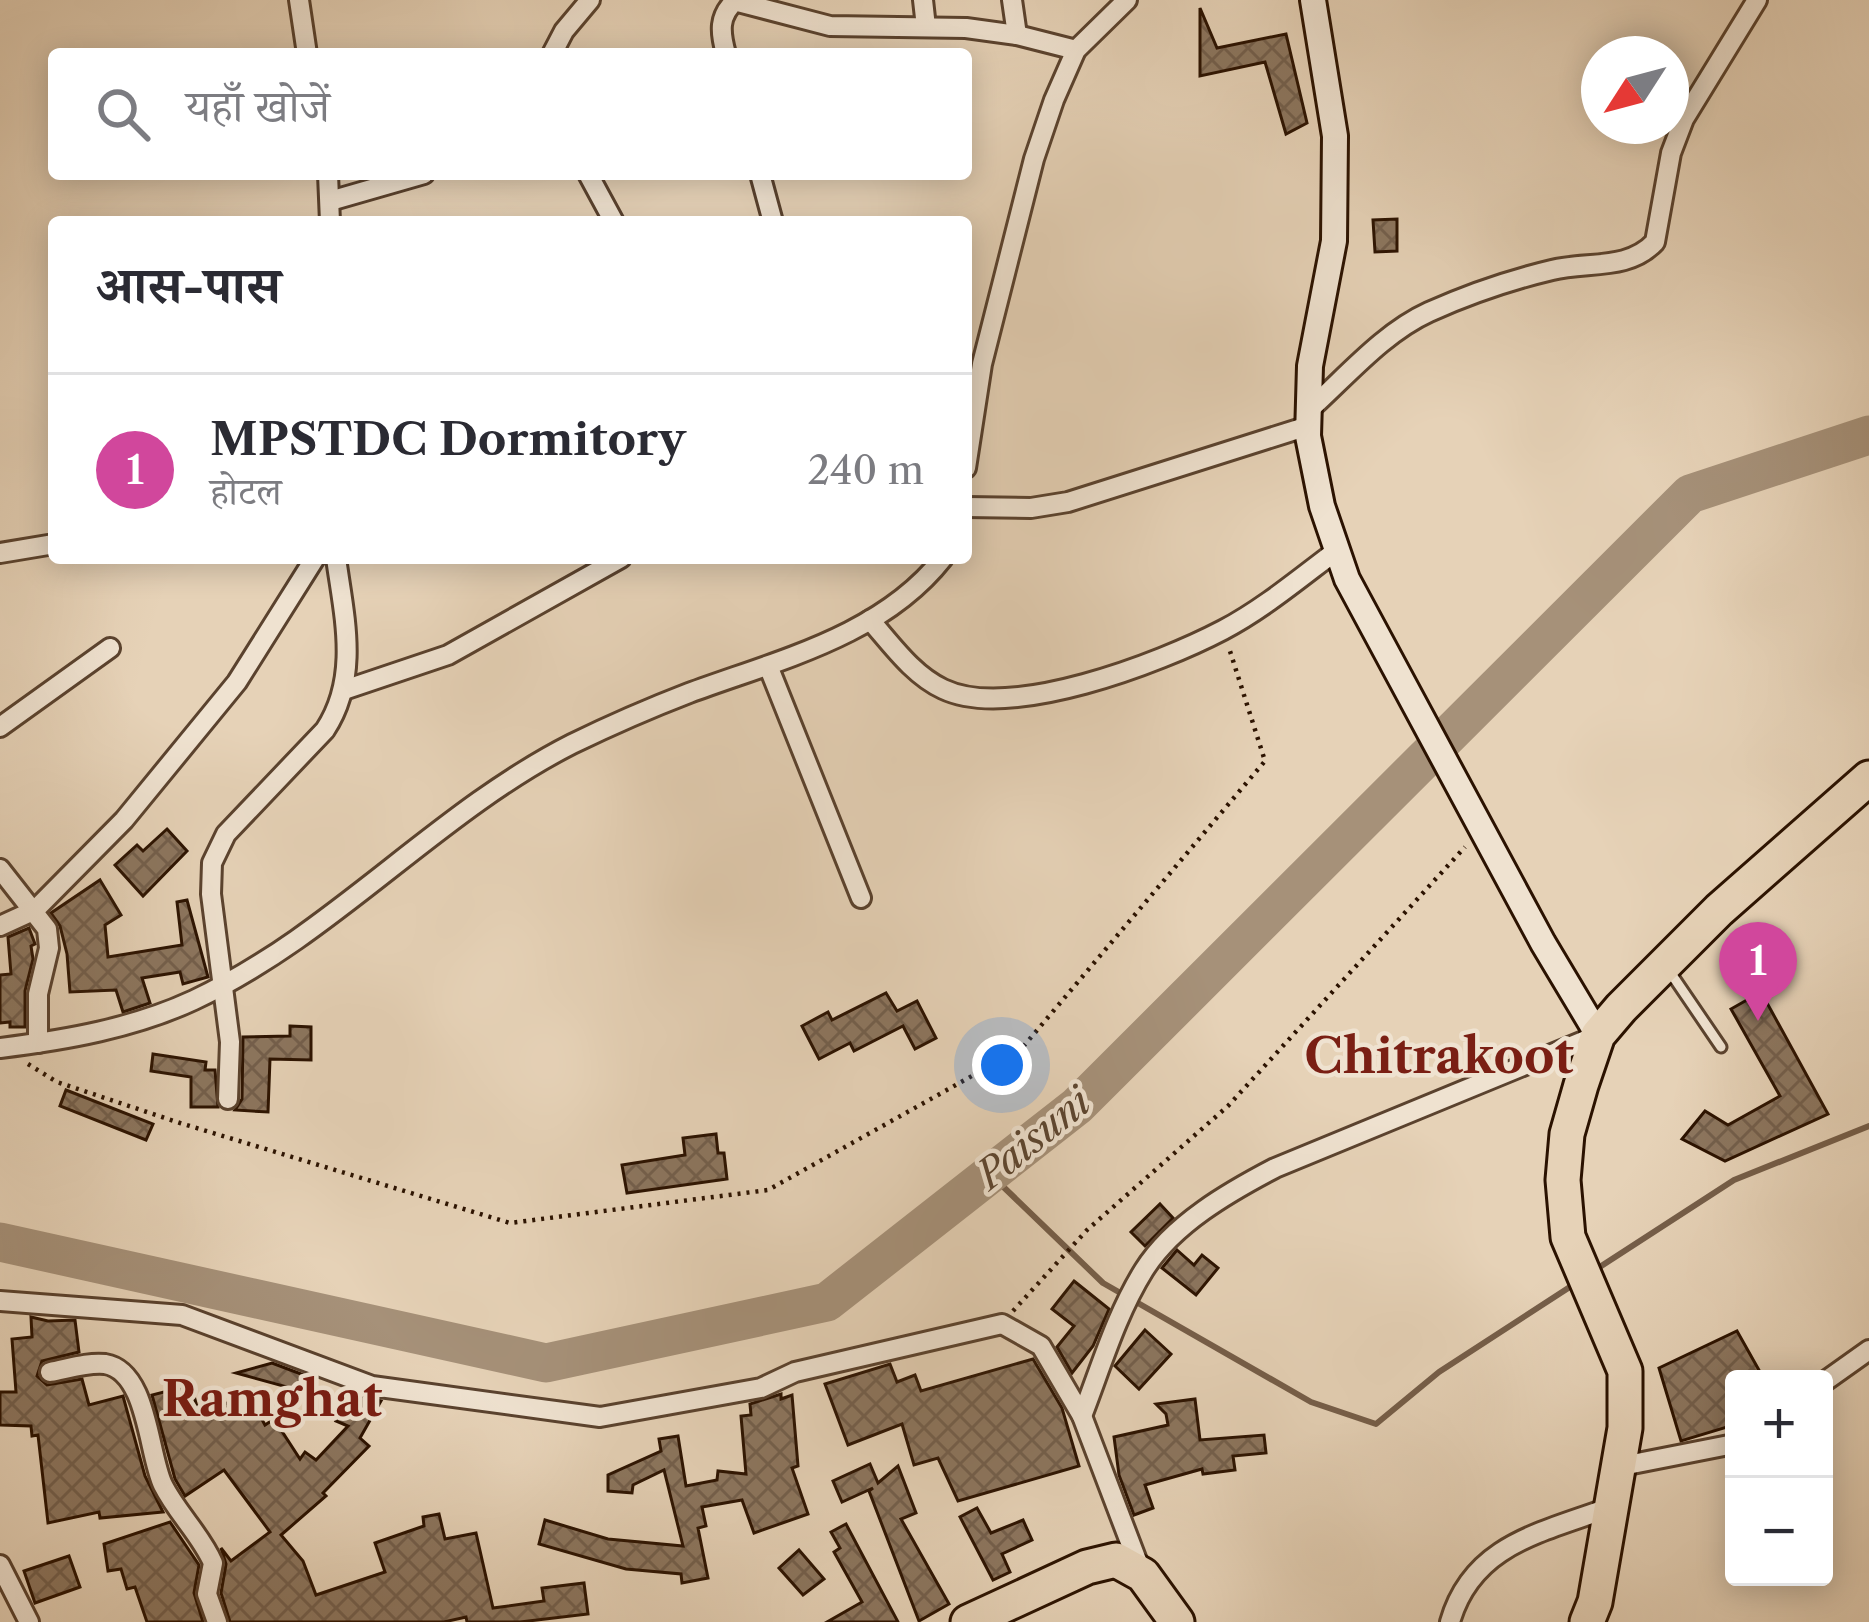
<!DOCTYPE html>
<html lang="hi">
<meta charset="utf-8">
<style>
:root{--surface:#fff;--page:#f7f7f7;--text:#2b2b33;--muted:#7c7c81;--line:#e1e1e2;--accent:#8f2418}
body{margin:0;font-family:"Libre Caslon Text","Noto Serif Devanagari",serif;background:var(--page);color:var(--text)}
.controls{position:absolute;right:36px;bottom:36px;display:grid;overflow:hidden;border-radius:12px;box-shadow:0 6px 30px #0003}
.controls button{width:108px;height:108px;display:grid;place-items:center;padding:0;border:0;border-bottom:3px solid var(--line);background:var(--surface);color:var(--text);font:60px sans-serif}
.compass{position:absolute;left:1581px;top:36px;width:108px;height:108px;border-radius:50%;background:var(--surface);box-shadow:0 6px 30px #0003;rotate:234deg}
.you{position:absolute;left:1002px;top:1065px;width:42px;height:42px;margin:-30px;border:9px solid #fff;border-radius:50%;background:#1a73e8;box-shadow:0 0 0 18px #1a73e833}
.badge{display:grid;place-items:center;width:78px;height:78px;border-radius:50%;background:var(--accent);color:#fff;font-size:39px;font-weight:700}
.pin{position:absolute;translate:-50% -99px;filter:drop-shadow(0 3px 6px #0008)}
.pin::after{content:'';position:absolute;top:63px;width:42px;height:36px;background:inherit;clip-path:polygon(0 0,100% 0,50% 100%)}
.list{margin:0;padding:0;list-style:none}
h2{display:flex;justify-content:space-between;align-items:center;height:156px;margin:0;padding:0 48px;font-size:51px}
h2 small{font-size:39px;font-weight:400;color:var(--muted)}
.list li{display:grid;grid-template-columns:78px 1fr auto;gap:36px;align-items:center;box-sizing:border-box;height:192px;padding:0 48px;border-top:3px solid var(--line)}
.list b{display:block;font-size:45px;white-space:nowrap}
.list p{margin:0;font-size:39px;white-space:nowrap;color:var(--muted)}
.list em{font-size:39px;font-style:normal;color:var(--muted)}
.icon{flex:none;width:66px;height:66px;fill:none;stroke:currentColor;stroke-width:2;stroke-linecap:round;stroke-linejoin:round}
.map{position:relative;flex:none;width:1869px;height:1622px;overflow:hidden}
.search{position:absolute;background:var(--surface);box-shadow:0 6px 30px #0003;left:48px;top:48px;width:924px;height:132px;display:flex;align-items:center;gap:30px;box-sizing:border-box;padding:0 42px;border-radius:12px;color:var(--muted);font-size:45px}
.panel{position:absolute;background:var(--surface);box-shadow:0 6px 30px #0003;left:48px;top:216px;width:924px;height:348px;border-radius:12px}
.map>svg:first-child{display:block}
.lines{fill:none;stroke-linecap:round;stroke-linejoin:round}
.stream{stroke:#755e49;stroke-width:6}
.river{stroke:#a69179;stroke-width:39}
.building{fill:url(#building-cross-hatch);stroke:#2b1200;stroke-width:3}
.lane-casing{stroke:#5a422e;stroke-width:15}
.street-casing{stroke:#5a422e;stroke-width:24}
.secondary-casing{stroke:#2b1200;stroke-width:30}
.highway-casing{stroke:#2b1200;stroke-width:39}
.path{stroke:#2b1200;stroke-width:4.5;stroke-dasharray:3 6;stroke-linecap:butt}
.lane{stroke:#efe2d0;stroke-width:9}
.street{stroke:#efe2d0;stroke-width:18}
.secondary{stroke:#efe2d0;stroke-width:24}
.highway{stroke:#e6d2b7;stroke-width:33}
.labels{text-anchor:middle;stroke-width:9;stroke-linejoin:round;paint-order:stroke}
.water-label{font-size:39px;font-style:italic;fill:#5c4530;stroke:#efe2d0}
.district-label{font-size:48px;font-weight:bold;fill:#7a1f14;stroke:#efe2d0}
</style>
<div class="map">
<svg width="1869" height="1622" viewBox="0 0 1869 1622">
<defs>
<pattern id="building-cross-hatch" width="8" height="8" patternUnits="userSpaceOnUse" patternTransform="scale(3)"><rect width="8" height="8" fill="#8c765f"/><path d="M0 0l8 8M0 8l8-8" fill="none" stroke="#735f4c"/></pattern>
</defs>
<rect width="100%" height="100%" fill="#e6d2b7"/>
<filter id="stains"><feTurbulence type="fractalNoise" baseFrequency=".00167" numOctaves="4"/><feColorMatrix values="0 0 0 0 .2 0 0 0 0 .09 0 0 0 0 .02 0 0 0 .5 -.17"/></filter>
<radialGradient id="worn" r=".72"><stop offset=".6" stop-color="#630" stop-opacity="0"/><stop offset="1" stop-color="#630" stop-opacity=".3"/></radialGradient>
<g class="lines">
<g class="stream">
<path d="M990 1174 1103 1283 1311 1402 1376 1424 1439 1372 1576 1283"/>
<path d="M1592 1272 1734 1180 1869 1126"/>
</g>
<path class="river" d="M0 1242 546 1363 827 1302 1077 1106 1690 494 1869 435"/>
</g>
<g class="building">
<path d="M1200 8 1217 48 1286 34 1307 123 1286 134 1265 62 1200 76Z"/>
<path d="M1397 219V251L1375 252 1373 220Z"/>
<path d="M167 829 187 851 143 896 115 865 137 845 143 851Z"/>
<path d="M100 880 121 915 105 925 108 957 182 945 177 902 187 900 208 977 183 984 180 972 142 978 150 1003 123 1012 116 990 70 992 67 954 60 926 51 913Z"/>
<path d="M29 928 35 944 31 946 33 959 25 991V1027H10V1022L0 1023V975L11 974 8 937Z"/>
<path d="M1761 992 1828 1114 1725 1161 1682 1139 1705 1111 1728 1125 1780 1096 1731 1009Z"/>
<path d="M886 993 897 1011 917 1001 936 1038 915 1049 903 1026 854 1051 850 1043 819 1059 802 1026 828 1012 832 1020Z"/>
<path d="M290 1026 311 1027V1060L270 1059 268 1112 235 1110 242 1099 243 1037 290 1036Z"/>
<path d="M153 1054 206 1062 205 1070H215L218 1107H191V1077L151 1071Z"/>
<path d="M66 1090 153 1124 146 1140 60 1106Z"/>
<path d="M716 1134 718 1153H724L727 1179 627 1193 622 1165 685 1155 683 1138Z"/>
<path d="M1160 1204 1173 1218 1145 1246 1131 1232Z"/>
<path d="M1177 1250 1194 1265 1202 1255 1218 1268 1196 1295 1162 1268Z"/>
<path d="M1074 1281 1109 1309 1093 1346 1072 1373 1057 1347 1074 1326 1052 1309Z"/>
<path d="M31 1317 48 1321 75 1320 79 1352 42 1361 37 1376 47 1385 82 1379 89 1405 123 1396 145 1476 163 1512 100 1518 99 1512 48 1523 38 1435 32 1436 31 1426 0 1425V1392H16L12 1339 32 1337Z"/>
<path d="M1145 1330 1171 1354 1139 1389 1115 1366Z"/>
<path d="M1737 1331 1764 1379H1734V1425L1681 1441 1659 1368Z"/>
<path d="M1033 1359 1062 1408 1079 1466 958 1501 938 1458 914 1465 902 1424 848 1445 825 1384 890 1364 897 1382 915 1375 921 1391Z"/>
<path d="M272 1363 309 1377 305 1392 236 1373Z"/>
<path d="M191 1385 197 1407 202 1405 207 1414 247 1392 265 1425 274 1419 300 1459 305 1452 316 1460 348 1426 336 1421 353 1393 381 1401 360 1438 369 1446 323 1493 326 1496 281 1535 303 1561 316 1595 385 1572 375 1543 424 1526 423 1517 439 1514 445 1539 476 1533 493 1608 544 1601 542 1588 584 1583 588 1614 520 1622H467L466 1617 444 1622H230L221 1593 226 1564 221 1548 231 1561 270 1532 224 1470 185 1496 175 1479 152 1395Z"/>
<path d="M781 1394V1399L792 1395 798 1466 792 1468 808 1514 754 1533 742 1500 702 1507 706 1526 698 1528 708 1578 682 1583 681 1574 626 1569 539 1544 545 1520 608 1539 683 1546 664 1470 633 1485 632 1493 608 1491V1475L661 1451 659 1439 678 1436 686 1486 717 1480 718 1471 746 1474 741 1416 751 1415 750 1404Z"/>
<path d="M1195 1399 1200 1440 1264 1435 1266 1453 1233 1456 1235 1470 1203 1474 1202 1469 1145 1485 1153 1508 1134 1515 1119 1475 1114 1437 1168 1425 1166 1414 1156 1404Z"/>
<path d="M870 1464 878 1483 898 1466 916 1513 901 1519 949 1604 919 1621 869 1491 873 1488 842 1502 833 1481Z"/>
<path d="M977 1508 991 1533 1023 1520 1032 1540 1002 1554 1010 1572 993 1580 960 1517Z"/>
<path d="M170 1522 199 1565 194 1593 203 1622H147L135 1587 127 1589 121 1569 108 1571 104 1544Z"/>
<path d="M846 1524 898 1622H827L862 1602 834 1552 840 1548 831 1532Z"/>
<path d="M799 1550 824 1579 803 1595 779 1568Z"/>
<path d="M69 1556 80 1587 35 1603 24 1571Z"/>
</g>
<g class="lines">
<g class="lane-casing">
<path id="lane" d="M1670 972 1721 1047"/>
</g>
<g class="street-casing">
<g id="street">
<path d="M299 0 307 54"/>
<path d="M923 0 926 27"/>
<path d="M1012 0 1017 35"/>
<path d="M734 1 830 26 966 28 1017 35 1076 50"/>
<path d="M552 54 564 31 590 0"/>
<path d="M726 54C720 32 718 16 736 0"/>
<path d="M328 174 330 222"/>
<path d="M588 174 614 222"/>
<path d="M760 174 773 222"/>
<path d="M330 201 424 174"/>
<path d="M1308 411C1346 377 1383 333 1429 312 1469 294 1510 280 1552 270 1587 261 1628 271 1655 242L1671 153 1684 119 1757 0"/>
<path d="M966 468 982 364 1034 159 1054 100 1076 50 1127 0"/>
<path d="M966 507 1031 508 1068 502 1308 426"/>
<path d="M0 553 54 544"/>
<path d="M870 620C892 645 913 675 943 689 1010 721 1160 663 1223 630 1263 609 1300 578 1336 551"/>
<path d="M769 668 861 898"/>
<path d="M344 690 448 655 621 558"/>
<path d="M0 727 110 648"/>
<path d="M0 869 47 929 49 948 38 994V1043"/>
<path d="M0 926 35 910 124 820 237 682 315 558"/>
<path d="M0 1048C66 1040 134 1028 194 1000 333 935 436 813 572 744 609 726 650 708 689 693 778 660 882 636 943 558"/>
<path d="M228 1099 230 1042 211 894 212 863 226 834 325 730C360 677 344 616 336 558"/>
<path d="M0 1301 182 1315 372 1386 600 1417 761 1388 795 1372 1002 1324 1041 1346 1082 1416 1141 1571"/>
<path d="M50 1372C67 1369 88 1362 105 1364 148 1371 148 1454 163 1485 177 1513 201 1535 213 1563L207 1594 217 1622"/>
<path d="M1824 1382 1869 1350"/>
<path d="M1082 1416C1101 1367 1116 1315 1144 1270 1173 1224 1229 1192 1275 1168L1598 1035"/>
<path d="M1617 1467 1734 1444"/>
<path d="M0 1565 29 1622"/>
<path d="M1450 1622C1472 1545 1540 1533 1608 1508"/>
</g>
</g>
<g class="secondary-casing">
<path id="secondary" d="M1313 0 1335 136 1334 241 1310 366 1308 436 1322 506 1347 579 1543 943 1598 1035"/>
</g>
<g class="highway-casing">
<g id="highway">
<path d="M968 1622 1087 1567 1116 1560 1143 1575 1177 1622"/>
<path d="M1587 1622 1595 1602 1625 1428V1371L1568 1237 1563 1180 1567 1134 1581 1085 1598 1035 1621 1008 1719 910 1869 778"/>
</g>
</g>
<g class="path">
<path d="M28 1064 57 1082 180 1123 510 1223 768 1190 1022 1048 1265 761 1229 648"/>
<path d="M1013 1311 1087 1230 1228 1106 1465 847"/>
</g>
<use href="#lane" class="lane"/>
<use href="#street" class="street"/>
<use href="#secondary" class="secondary"/>
<use href="#highway" class="highway"/>
</g>
<g class="labels">
<g class="water-label">
<text transform="translate(1033 1138) rotate(-39)" y="14">Paisuni</text>
</g>
<g class="district-label">
<text x="1439" y="1073">Chitrakoot</text>
<text x="272" y="1416">Ramghat</text>
</g>
</g>
<rect width="100%" height="100%" filter="url(#stains)"/>
<rect width="100%" height="100%" fill="url(#worn)"/>
</svg>
<div class="controls">
<button>+</button>
<button>−</button>
</div>
<svg class="compass" viewBox="-18 -18 36 36"><path d="M0-13l5 13h-10z" fill="#e53935"/><path d="M0 13l5-13h-10z" fill="#7c7c81"/></svg>
<div class="you"></div>
<div class="pin badge" style="left:1758px;top:1021px;background:#d1479c">1</div>
<div class="search"><svg class="icon" aria-label="search" viewBox="0 0 24 24"><circle cx="10" cy="10" r="6"/><path d="M15 15l6 6"/></svg>यहाँ खोजें</div>
<section class="panel">
<h2>आस-पास<small></small></h2>
<ul class="list">
<li><span class="badge" style="background:#d1479c">1</span><div><b>MPSTDC Dormitory</b><p>होटल</p></div><em>240 m</em></li>
</ul>
</section>
</div>
